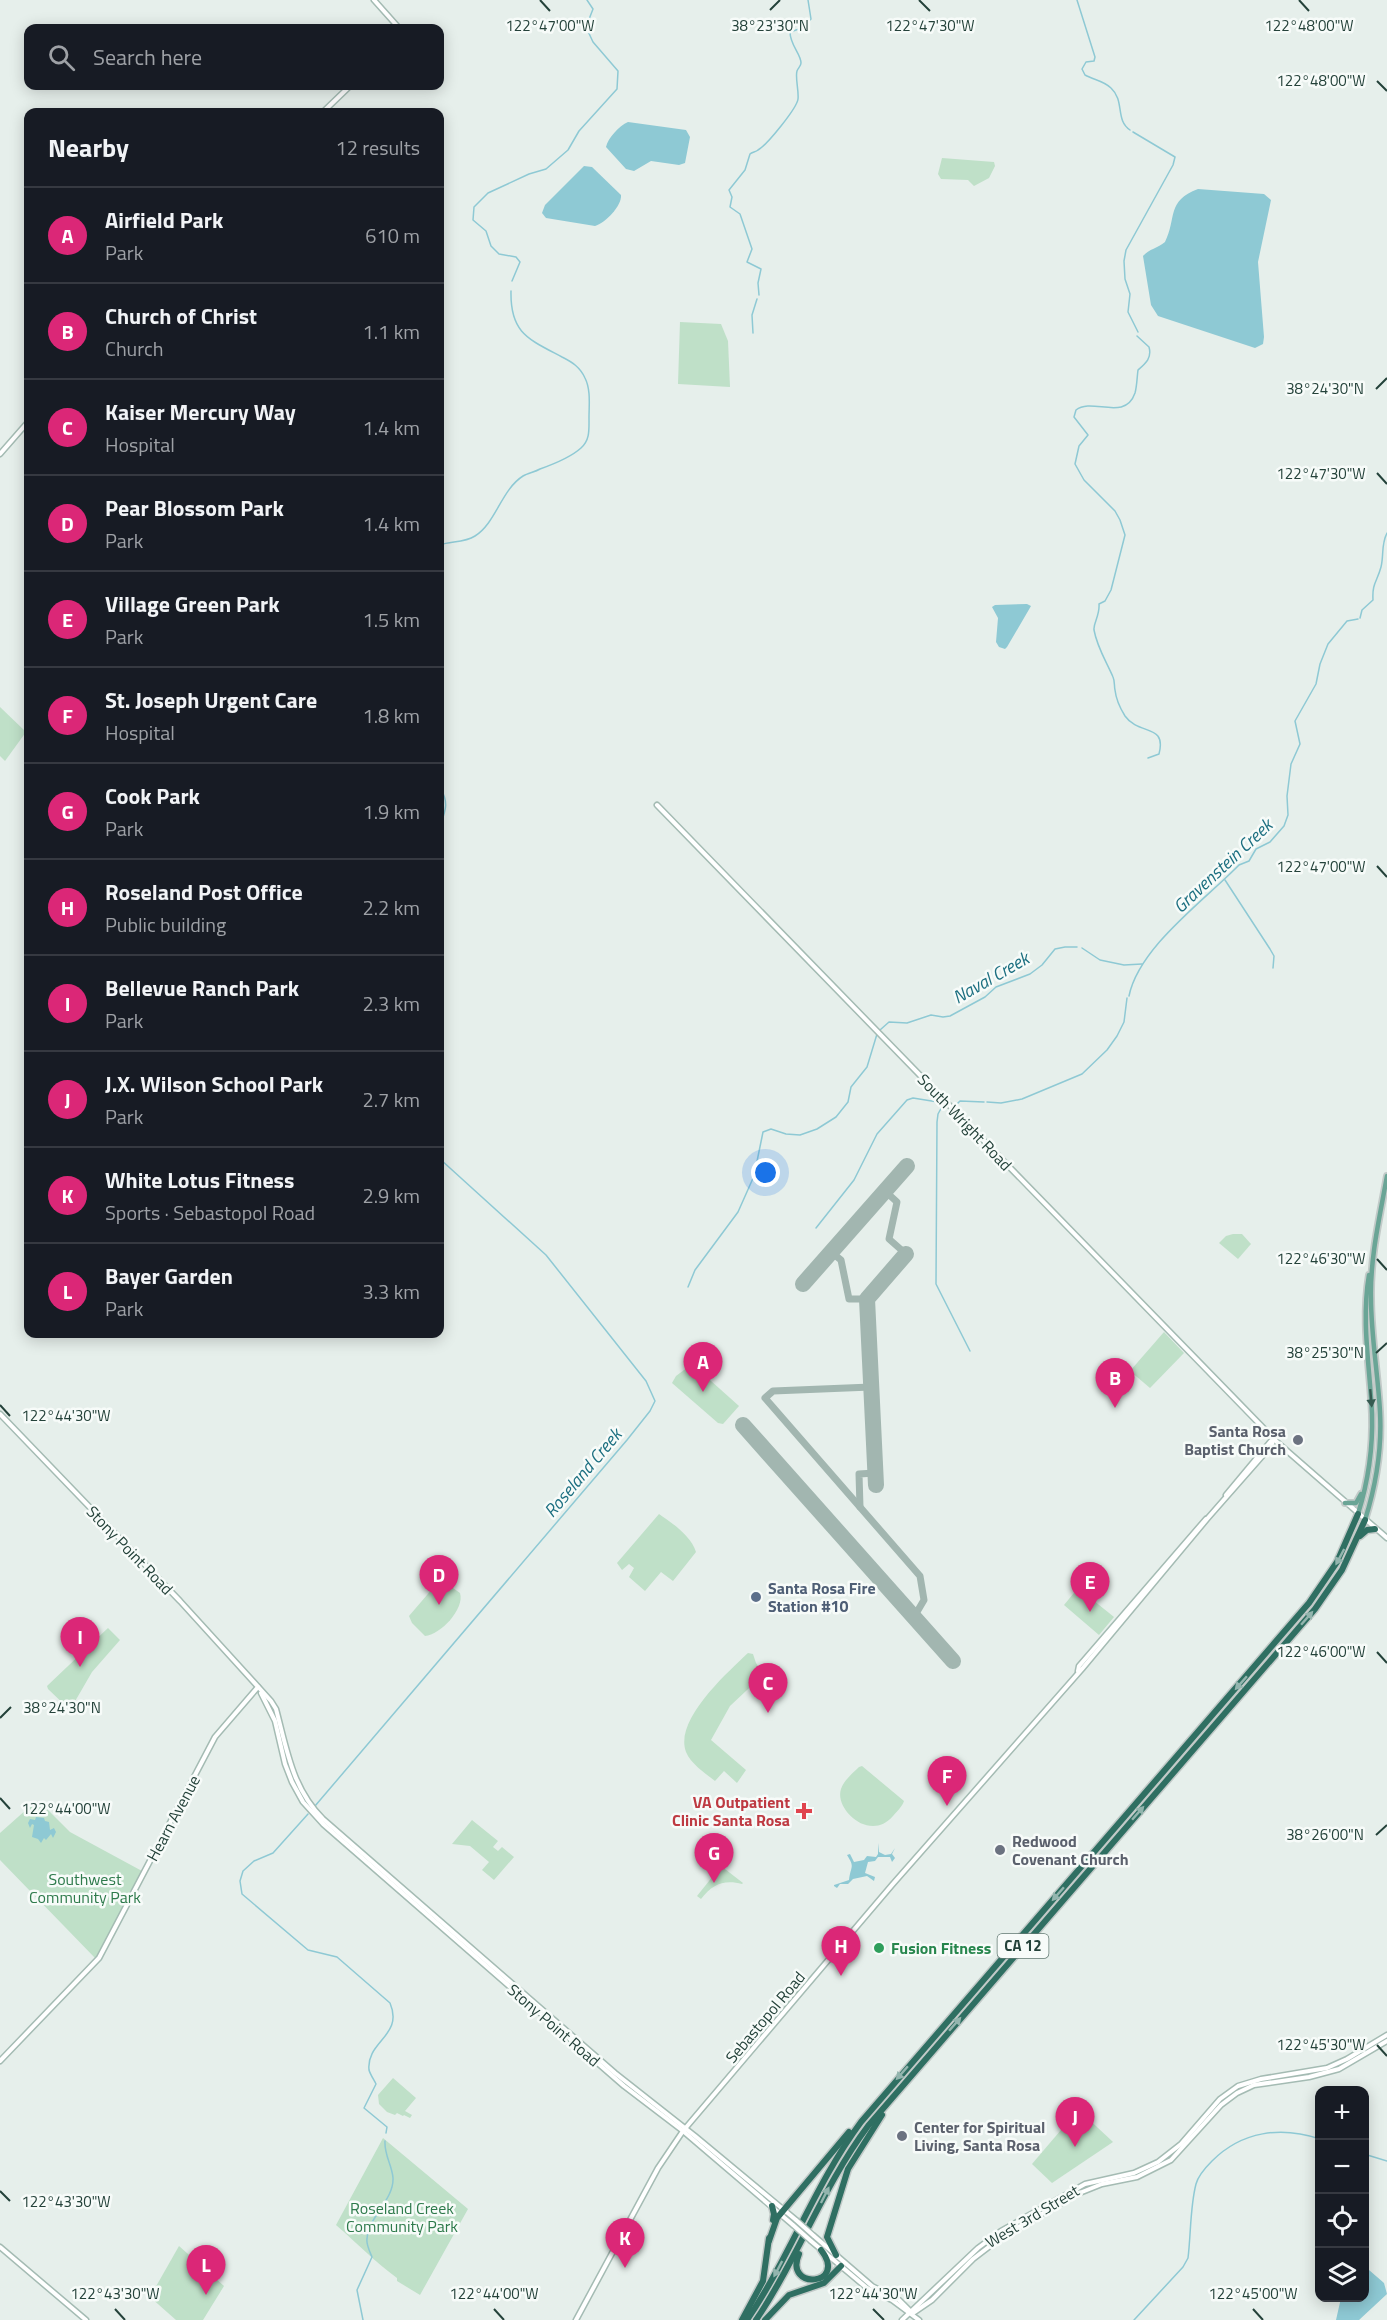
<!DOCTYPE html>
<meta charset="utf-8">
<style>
:root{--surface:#171b24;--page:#20242c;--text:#f1f3f6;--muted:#9ea1a6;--line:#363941;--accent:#db2777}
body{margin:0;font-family:"Titillium Web",sans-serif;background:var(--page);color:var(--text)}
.controls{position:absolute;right:18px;bottom:18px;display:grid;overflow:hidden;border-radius:12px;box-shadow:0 3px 15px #0003}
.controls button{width:54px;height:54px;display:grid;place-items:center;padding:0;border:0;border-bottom:2px solid var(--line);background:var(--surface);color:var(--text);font:30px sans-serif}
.you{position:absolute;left:766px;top:1173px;width:21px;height:21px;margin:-15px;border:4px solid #fff;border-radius:50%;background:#1a73e8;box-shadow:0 0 0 9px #1a73e833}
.badge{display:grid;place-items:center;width:39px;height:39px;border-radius:50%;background:var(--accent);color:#fff;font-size:20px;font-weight:700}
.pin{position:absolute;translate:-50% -50px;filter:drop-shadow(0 2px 3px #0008)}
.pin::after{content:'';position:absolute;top:32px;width:21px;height:18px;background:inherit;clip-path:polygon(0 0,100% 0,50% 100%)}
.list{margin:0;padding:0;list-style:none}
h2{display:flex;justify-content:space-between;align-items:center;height:78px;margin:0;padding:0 24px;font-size:26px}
h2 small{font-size:20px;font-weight:400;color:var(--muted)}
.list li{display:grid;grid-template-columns:39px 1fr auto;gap:18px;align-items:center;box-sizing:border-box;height:96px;padding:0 24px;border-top:2px solid var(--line)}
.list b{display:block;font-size:22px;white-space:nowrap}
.list p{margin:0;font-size:20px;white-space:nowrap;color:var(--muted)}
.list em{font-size:20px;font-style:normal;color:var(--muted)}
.icon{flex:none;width:33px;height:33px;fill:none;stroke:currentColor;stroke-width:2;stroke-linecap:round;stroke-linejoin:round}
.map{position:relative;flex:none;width:1387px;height:2320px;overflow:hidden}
.search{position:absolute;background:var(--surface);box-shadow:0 3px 15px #0003;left:24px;top:24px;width:420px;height:66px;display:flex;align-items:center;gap:15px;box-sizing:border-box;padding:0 21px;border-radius:12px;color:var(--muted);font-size:22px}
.panel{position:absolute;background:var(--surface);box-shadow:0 3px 15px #0003;left:24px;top:108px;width:420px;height:1230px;border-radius:12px}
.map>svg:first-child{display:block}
.green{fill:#bfe0c8}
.water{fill:#8ec9d4}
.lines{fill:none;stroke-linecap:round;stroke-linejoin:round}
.stream{stroke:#8ec9d4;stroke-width:1.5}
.taxiway{stroke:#a2b6b0;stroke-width:7}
.runway{stroke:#a2b6b0;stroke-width:16}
.secondary-casing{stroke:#a4bbb3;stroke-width:7}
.primary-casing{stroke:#c2cac8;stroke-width:8}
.highway-casing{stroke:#c2cac8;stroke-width:9}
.secondary{stroke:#fff;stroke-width:4}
.primary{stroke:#6aa596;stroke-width:4.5}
.highway{stroke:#2f6f62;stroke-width:6}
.secondary-bridge-casing{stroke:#a4bbb3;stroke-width:7;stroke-linecap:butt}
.secondary-bridge{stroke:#fff;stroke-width:4}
.oneway{fill:#365b51}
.oneway2{fill:#93b5ae}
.ticks{fill:none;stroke:#24423a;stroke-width:2}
.worship-dot{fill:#6b7280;stroke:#f7fbf9;stroke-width:2}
.service-dot{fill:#5c6f8a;stroke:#f7fbf9;stroke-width:2}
.health-dot{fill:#e0444e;stroke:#f7fbf9;stroke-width:2}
.leisure-dot{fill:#2e9e5b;stroke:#f7fbf9;stroke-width:2}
.labels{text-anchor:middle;stroke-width:5;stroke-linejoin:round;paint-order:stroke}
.shield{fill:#f7fbf9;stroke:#637a73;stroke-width:1.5}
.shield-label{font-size:15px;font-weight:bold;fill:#24423a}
.street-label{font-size:16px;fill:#24423a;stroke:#f7fbf9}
.worship-label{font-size:16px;font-weight:bold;fill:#5b616d;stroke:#f7fbf9;text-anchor:start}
.service-label{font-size:16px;font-weight:bold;fill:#4e5e75;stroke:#f7fbf9;text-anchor:start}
.health-label{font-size:16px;font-weight:bold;fill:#be3a42;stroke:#f7fbf9;text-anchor:end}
.park-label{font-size:16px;fill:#2d7a4b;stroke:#f7fbf9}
.leisure-label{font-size:16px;font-weight:bold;fill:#27864d;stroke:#f7fbf9;text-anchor:start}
.water-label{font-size:18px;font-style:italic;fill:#1c6f80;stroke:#f7fbf9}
.ticks-label{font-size:15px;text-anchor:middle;fill:#24423a;stroke:#f7fbf9;stroke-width:5;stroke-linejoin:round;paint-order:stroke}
</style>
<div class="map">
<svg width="1387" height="2320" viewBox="0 0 1387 2320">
<rect width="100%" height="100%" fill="#e6efeb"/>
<g class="green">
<path d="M942 158 994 162 995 166 989 178 974 186 968 180 941 179 938 174Z"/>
<path d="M680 322 721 324 728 341 730 387 678 384Z"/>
<path d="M0 707 26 732 5 761 0 756Z"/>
<path d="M1233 1234H1242L1251 1244 1238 1259 1219 1243 1226 1236Z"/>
<path d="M1164 1332 1184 1353 1150 1388 1130 1371Z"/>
<path d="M692 1364 739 1406 723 1424 718 1423 672 1383 676 1376Z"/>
<path d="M659 1514C669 1521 691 1535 696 1552L673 1581 661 1572 645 1591 629 1577 634 1568 629 1564 622 1570 617 1563Z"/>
<path d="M439 1581H443L460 1593C465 1609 440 1635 425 1636L412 1623 409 1616Z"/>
<path d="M1078 1588 1114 1617 1099 1635 1064 1605Z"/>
<path d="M108 1628 120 1640 92 1672 70 1710 48 1689 47 1686Z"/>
<path d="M748 1653 753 1654 756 1663 764 1674 730 1706 711 1740 746 1770 737 1783 724 1771 715 1781C705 1773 691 1764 686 1752 674 1720 727 1673 748 1653Z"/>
<path d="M862 1766 904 1801C902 1807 897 1811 893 1816 870 1843 834 1809 841 1789 844 1780 853 1773 859 1767Z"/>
<path d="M36 1801 40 1802 70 1832 142 1871 96 1959 0 1860V1833Z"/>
<path d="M472 1820 498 1841 493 1847 498 1851 502 1847 514 1857 494 1880 482 1870 489 1862 470 1846 452 1844Z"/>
<path d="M721 1866 743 1883 742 1884C725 1879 712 1884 701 1899L697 1896Z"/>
<path d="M393 2078 416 2098 405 2111 412 2115 410 2118 404 2115 403 2116 397 2113 395 2115 387 2112 379 2104 378 2095Z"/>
<path d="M1081 2112 1113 2142 1052 2183 1032 2164 1072 2117Z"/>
<path d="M383 2138 468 2209 420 2295 397 2281V2278C375 2262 357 2243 336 2225Z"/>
<path d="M179 2246 224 2286 203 2320H176L150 2297Z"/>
</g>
<g class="water">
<path d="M628 122 686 130 690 137 685 163 679 165 651 161 634 171 626 169 606 147C608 138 619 126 628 122Z"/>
<path d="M584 166 592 167 621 195C622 206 605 223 595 226L546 218 542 213 545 205Z"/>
<path d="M1198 189 1264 194 1271 200 1258 262 1264 337 1263 344 1255 348 1158 316 1151 305 1143 256C1149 249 1158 248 1165 242 1177 218 1166 201 1198 189Z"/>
<path d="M1027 604 1031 606 1007 647 1005 649 999 647 996 642 998 618 992 607 995 605Z"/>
<path d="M36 1817 44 1818 45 1821 49 1822 50 1830 54 1828 56 1832 53 1838 51 1834 46 1840 44 1838 41 1843 38 1839 32 1837 34 1825 32 1824 30 1828 28 1823 30 1819 35 1820Z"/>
<path d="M878 1843 879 1852 885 1855 891 1854 895 1848 892 1854 895 1858 892 1862 890 1857H878L875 1861 868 1862 865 1873 875 1877 874 1881 867 1876 853 1879 848 1884H840L837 1888 834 1886V1885L849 1880C851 1865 855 1868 847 1855L850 1854 854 1862 864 1860 867 1856 876 1857 878 1854Z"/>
<path d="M1369 2270 1384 2283 1387 2294 1359 2320H1336L1341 2298H1364L1365 2272Z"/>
</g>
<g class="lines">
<g class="stream">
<path d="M1077 0 1095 57 1094 61 1086 62 1082 69 1085 75C1094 80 1104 81 1111 88 1125 101 1115 120 1130 130"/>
<path d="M1133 132 1175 157 1173 165 1126 250 1124 261 1125 279 1130 294 1128 312 1138 332"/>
<path d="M512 281 520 262 516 257 499 254 491 246 486 231 473 220 474 207 488 193 529 174 546 169 568 150 579 131 617 89 618 71 593 42 586 27 593 9 587 0"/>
<path d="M759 295 758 283 761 269 747 262 752 249 740 214 730 207 732 197 729 190 745 170 750 154C752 152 756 152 758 150 767 145 797 108 798 99 799 91 795 77 797 71 798 68 801 66 801 63 801 54 790 45 790 32L802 28 811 19 808 0"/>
<path d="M753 333 752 315 757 299"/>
<path d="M1137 336 1149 347C1152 358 1146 363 1138 370 1137 377 1137 386 1135 393 1125 422 1092 397 1076 410L1074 417 1088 435 1079 446 1075 464 1084 480 1115 511 1120 520 1125 535 1111 590 1105 601 1099 604C1100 616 1093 623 1094 630 1097 647 1106 661 1113 677 1115 681 1114 686 1115 690 1116 699 1120 708 1125 716 1139 736 1167 723 1159 754L1148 758"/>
<path d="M440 545C451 541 464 543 475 536 496 523 501 490 523 476 528 473 535 472 540 469 554 464 570 458 581 448 590 440 589 430 589 418 589 405 591 390 585 378 580 367 572 362 562 357 528 339 510 333 511 291"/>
<path d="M1360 618 1362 610 1373 600C1372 583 1377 582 1381 567 1384 555 1381 544 1387 533"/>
<path d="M440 787C449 803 446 809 440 826"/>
<path d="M1225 880 1270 949 1274 956 1273 968"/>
<path d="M1082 948 1100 960 1124 965 1142 964"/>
<path d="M1129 996C1139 947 1205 900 1239 865L1249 861 1256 849 1270 842 1284 826 1288 815 1287 796 1291 764 1300 744 1295 721 1316 684 1320 664 1328 644 1347 621 1358 619"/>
<path d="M880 1030 889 1022 907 1023 931 1015 943 1017 950 1016 985 997 996 987 1030 974 1042 965 1055 949 1065 947H1077"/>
<path d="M948 1101 954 1107 960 1101 984 1102"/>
<path d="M987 1102 1001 1103 1022 1099 1082 1074 1107 1050 1117 1036 1124 1022 1127 998"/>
<path d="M816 1228 854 1180 877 1134 907 1100 913 1098 944 1103 938 1114 937 1122 936 1284 970 1351"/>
<path d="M688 1287 695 1270 738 1212 754 1176 763 1132 771 1129 786 1134 800 1135 817 1129 836 1117 848 1102 851 1087 867 1067 877 1034"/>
<path d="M315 1806 627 1440 650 1411 655 1401 646 1381 546 1255 440 1159"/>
<path d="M308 1814 273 1853 254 1861 243 1871 240 1881 242 1894 308 1950 337 1957 390 2003C404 2036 366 2041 369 2070 370 2074 374 2080 376 2084L364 2108 387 2127 386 2133"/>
<path d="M1364 2154 1387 2161"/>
<path d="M363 2320 357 2290 372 2257C370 2252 366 2244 367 2239 368 2217 394 2200 393 2178 392 2165 384 2155 385 2141"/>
<path d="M1134 2320 1183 2267 1188 2258C1191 2234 1190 2207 1196 2184 1198 2176 1206 2167 1212 2161 1242 2131 1281 2126 1320 2139"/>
</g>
<g class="taxiway">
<path d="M885 1191 897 1202 889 1239 906 1254"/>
<path d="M831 1252 841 1260 849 1299H867"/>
<path d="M871 1387 773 1391 765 1398 920 1576 924 1600 914 1617"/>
<path d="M860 1507 859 1474 875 1473"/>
</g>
<g class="runway">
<path d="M803 1284 907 1166"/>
<path d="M743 1425 953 1661"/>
<path d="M876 1485 867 1299 906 1254"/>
</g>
<g class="secondary-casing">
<g id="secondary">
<path d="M374 0 399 28"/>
<path d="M323 112 350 86"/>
<path d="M0 454 28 422"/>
<path d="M657 805 1278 1443 1387 1538"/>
<path d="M0 1414 180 1601 271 1701 276 1709C287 1750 292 1788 323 1819L615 2073 695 2136 796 2220"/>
<path d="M1226 1495 1271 1441"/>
<path d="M1078 1671 1079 1666 1206 1519"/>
<path d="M261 1693 275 1721 285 1764 292 1782 303 1802 323 1824 624 2086 683 2131 793 2225"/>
<path d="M0 2061 99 1958 215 1737 258 1687"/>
<path d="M814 2236 872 2286 899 2300 911 2312"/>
<path d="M811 2241 867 2288 892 2300 919 2320"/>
<path d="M0 2247 86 2320"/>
<path d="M913 2313 932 2300 973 2259 1003 2236 1077 2194 1102 2184 1137 2177 1171 2160 1221 2105 1237 2093 1254 2085 1309 2077 1339 2069 1387 2041"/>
<path d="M576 2320 658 2168 683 2131 892 1885 1082 1669 1207 1519 1271 1446 1274 1439"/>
<path d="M902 2320 978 2248 1001 2231 1085 2184 1134 2173 1158 2162 1181 2144 1220 2099 1238 2086 1261 2079 1327 2068 1347 2059 1387 2035"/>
</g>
</g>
<g class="primary-casing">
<g id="primary">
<path d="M1345 1503H1356L1361 1494"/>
<path d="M1358 1514C1368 1482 1373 1448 1372 1414 1370 1367 1361 1322 1369 1275"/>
<path d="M1365 1520C1376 1485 1382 1448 1380 1412 1378 1374 1371 1336 1371 1298 1370 1257 1380 1216 1387 1176"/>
</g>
</g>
<g class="highway-casing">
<g id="highway">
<path d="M1360 1536 1367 1530 1375 1529"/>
<path d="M772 2206 774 2214 773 2220"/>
<path d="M769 2241 777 2218 849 2132"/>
<path d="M799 2254C783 2291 849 2286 821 2250"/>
<path d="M836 2255 827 2237 848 2169 882 2115"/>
<path d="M742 2320 763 2281 769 2238"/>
<path d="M747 2320C790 2257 815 2184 861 2122L1309 1603 1337 1562 1358 1514"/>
<path d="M756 2320C798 2258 823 2186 868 2126L1315 1609 1342 1570 1365 1520"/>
<path d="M765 2320 789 2295 824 2283 841 2266"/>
</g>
</g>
<use href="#secondary" class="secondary"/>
<use href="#primary" class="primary"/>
<use href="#highway" class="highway"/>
<g class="secondary-bridge-casing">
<g id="secondary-bridge">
<path d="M796 2220 814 2236"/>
<path d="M793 2225 811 2241"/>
</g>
</g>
<use href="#secondary-bridge" class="secondary-bridge"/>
</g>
<defs><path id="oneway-solid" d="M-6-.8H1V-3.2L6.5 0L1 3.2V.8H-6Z" transform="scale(1.5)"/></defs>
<use class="oneway" href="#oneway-solid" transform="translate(1371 1398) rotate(85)"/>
<g class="oneway2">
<use href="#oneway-solid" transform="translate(1340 1557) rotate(118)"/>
<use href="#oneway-solid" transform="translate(1307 1618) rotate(-49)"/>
<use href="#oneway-solid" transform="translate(1241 1683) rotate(131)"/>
<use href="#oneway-solid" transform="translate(1138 1813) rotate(-49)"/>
<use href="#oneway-solid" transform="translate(1058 1894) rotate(131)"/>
<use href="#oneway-solid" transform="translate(955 2024) rotate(-49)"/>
<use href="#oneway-solid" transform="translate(902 2073) rotate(131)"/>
<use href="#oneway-solid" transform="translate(825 2195) rotate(-63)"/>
<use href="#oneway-solid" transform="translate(778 2269) rotate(118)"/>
</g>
<path class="ticks" d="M540 0 550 11M919 0 930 11M1299 0 1309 11M770 10 780 0M1377 81 1387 91M1376 389 1387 378M1377 473 1387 484M1377 866 1387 877M1377 1259 1387 1270M1376 1353 1387 1343M0 1405 10 1416M1377 1652 1387 1663M0 1718 11 1707M0 1798 10 1809M1376 1835 1387 1825M1377 2045 1387 2056M0 2191 10 2201M115 2309 125 2320M494 2309 504 2320M873 2309 884 2320M1253 2309 1263 2320"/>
<g class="worship-dot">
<circle cx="1298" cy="1440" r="6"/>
<circle cx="1000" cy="1850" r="6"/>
<circle cx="902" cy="2136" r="6"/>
</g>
<circle class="service-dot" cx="756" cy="1597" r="6"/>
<path class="health-dot" d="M801 1802h6v6h6v6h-6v6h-6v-6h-6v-6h6z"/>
<circle class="leisure-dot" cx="879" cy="1948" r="6"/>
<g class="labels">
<rect class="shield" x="997.5" y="1934" width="51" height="24" rx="4.5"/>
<g class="shield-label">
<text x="1023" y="1951">CA 12</text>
</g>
<g class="street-label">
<text transform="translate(965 1122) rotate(46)" y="6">South Wright Road</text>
<text transform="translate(130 1550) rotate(46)" y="6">Stony Point Road</text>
<text transform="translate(173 1818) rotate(-62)" y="6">Hearn Avenue</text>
<text transform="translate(765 2017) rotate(-50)" y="6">Sebastopol Road</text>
<text transform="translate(554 2025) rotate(41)" y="6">Stony Point Road</text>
<text transform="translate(1032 2216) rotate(-31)" y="6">West 3rd Street</text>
</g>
<g class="worship-label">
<text x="1286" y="1437" text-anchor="end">Santa Rosa<tspan x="1286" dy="18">Baptist Church</tspan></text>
<text x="1012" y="1847">Redwood<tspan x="1012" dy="18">Covenant Church</tspan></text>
<text x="914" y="2133">Center for Spiritual<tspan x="914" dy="18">Living, Santa Rosa</tspan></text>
</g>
<g class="service-label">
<text x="768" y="1594">Santa Rosa Fire<tspan x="768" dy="18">Station #10</tspan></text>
</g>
<g class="health-label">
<text x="790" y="1808">VA Outpatient<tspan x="790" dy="18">Clinic Santa Rosa</tspan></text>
</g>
<g class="park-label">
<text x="85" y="1885">Southwest<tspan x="85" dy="18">Community Park</tspan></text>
<text x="402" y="2214">Roseland Creek<tspan x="402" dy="18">Community Park</tspan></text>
</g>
<g class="leisure-label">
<text x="891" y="1954">Fusion Fitness</text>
</g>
<g class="water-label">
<text transform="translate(1223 866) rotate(-43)" y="6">Gravenstein Creek</text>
<text transform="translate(991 978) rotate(-30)" y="6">Naval Creek</text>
<text transform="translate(583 1473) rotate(-50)" y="6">Roseland Creek</text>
</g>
</g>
<g class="ticks-label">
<text x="770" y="31">38°23'30"N</text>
<text x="550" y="31">122°47'00"W</text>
<text x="930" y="31">122°47'30"W</text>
<text x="1309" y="31">122°48'00"W</text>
<text x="1321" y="86">122°48'00"W</text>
<text x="1325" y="394">38°24'30"N</text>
<text x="1321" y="479">122°47'30"W</text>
<text x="1321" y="872">122°47'00"W</text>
<text x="1321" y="1264">122°46'30"W</text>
<text x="1325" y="1358">38°25'30"N</text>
<text x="66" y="1421">122°44'30"W</text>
<text x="1321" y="1657">122°46'00"W</text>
<text x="62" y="1713">38°24'30"N</text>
<text x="66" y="1814">122°44'00"W</text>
<text x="1325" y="1840">38°26'00"N</text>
<text x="1321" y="2050">122°45'30"W</text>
<text x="66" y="2207">122°43'30"W</text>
<text x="115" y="2299">122°43'30"W</text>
<text x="494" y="2299">122°44'00"W</text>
<text x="873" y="2299">122°44'30"W</text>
<text x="1253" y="2299">122°45'00"W</text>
</g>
</svg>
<div class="controls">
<button>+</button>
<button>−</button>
<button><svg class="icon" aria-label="locate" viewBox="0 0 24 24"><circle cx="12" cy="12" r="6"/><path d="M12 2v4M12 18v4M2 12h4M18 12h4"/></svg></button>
<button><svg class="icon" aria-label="layers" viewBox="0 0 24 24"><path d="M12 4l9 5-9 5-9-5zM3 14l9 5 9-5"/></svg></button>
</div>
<div class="you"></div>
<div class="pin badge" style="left:703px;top:1392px">A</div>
<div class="pin badge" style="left:1115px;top:1408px">B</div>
<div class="pin badge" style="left:768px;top:1713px">C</div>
<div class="pin badge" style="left:439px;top:1605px">D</div>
<div class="pin badge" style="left:1090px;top:1612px">E</div>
<div class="pin badge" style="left:947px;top:1806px">F</div>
<div class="pin badge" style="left:714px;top:1883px">G</div>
<div class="pin badge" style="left:841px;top:1976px">H</div>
<div class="pin badge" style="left:80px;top:1667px">I</div>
<div class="pin badge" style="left:1075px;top:2147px">J</div>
<div class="pin badge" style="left:625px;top:2268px">K</div>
<div class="pin badge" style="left:206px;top:2295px">L</div>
<div class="search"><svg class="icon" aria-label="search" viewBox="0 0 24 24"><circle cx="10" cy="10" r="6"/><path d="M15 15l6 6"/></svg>Search here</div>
<section class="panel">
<h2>Nearby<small>12 results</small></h2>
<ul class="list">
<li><span class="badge">A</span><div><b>Airfield Park</b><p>Park</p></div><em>610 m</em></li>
<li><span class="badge">B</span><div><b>Church of Christ</b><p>Church</p></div><em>1.1 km</em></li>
<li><span class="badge">C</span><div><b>Kaiser Mercury Way</b><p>Hospital</p></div><em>1.4 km</em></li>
<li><span class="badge">D</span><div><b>Pear Blossom Park</b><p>Park</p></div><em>1.4 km</em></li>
<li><span class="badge">E</span><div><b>Village Green Park</b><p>Park</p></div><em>1.5 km</em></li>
<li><span class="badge">F</span><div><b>St. Joseph Urgent Care</b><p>Hospital</p></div><em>1.8 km</em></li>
<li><span class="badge">G</span><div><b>Cook Park</b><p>Park</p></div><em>1.9 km</em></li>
<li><span class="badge">H</span><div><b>Roseland Post Office</b><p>Public building</p></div><em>2.2 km</em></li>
<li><span class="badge">I</span><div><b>Bellevue Ranch Park</b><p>Park</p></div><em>2.3 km</em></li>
<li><span class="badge">J</span><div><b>J.X. Wilson School Park</b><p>Park</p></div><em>2.7 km</em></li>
<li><span class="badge">K</span><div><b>White Lotus Fitness</b><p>Sports · Sebastopol Road</p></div><em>2.9 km</em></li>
<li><span class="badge">L</span><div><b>Bayer Garden</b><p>Park</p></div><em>3.3 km</em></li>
</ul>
</section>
</div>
